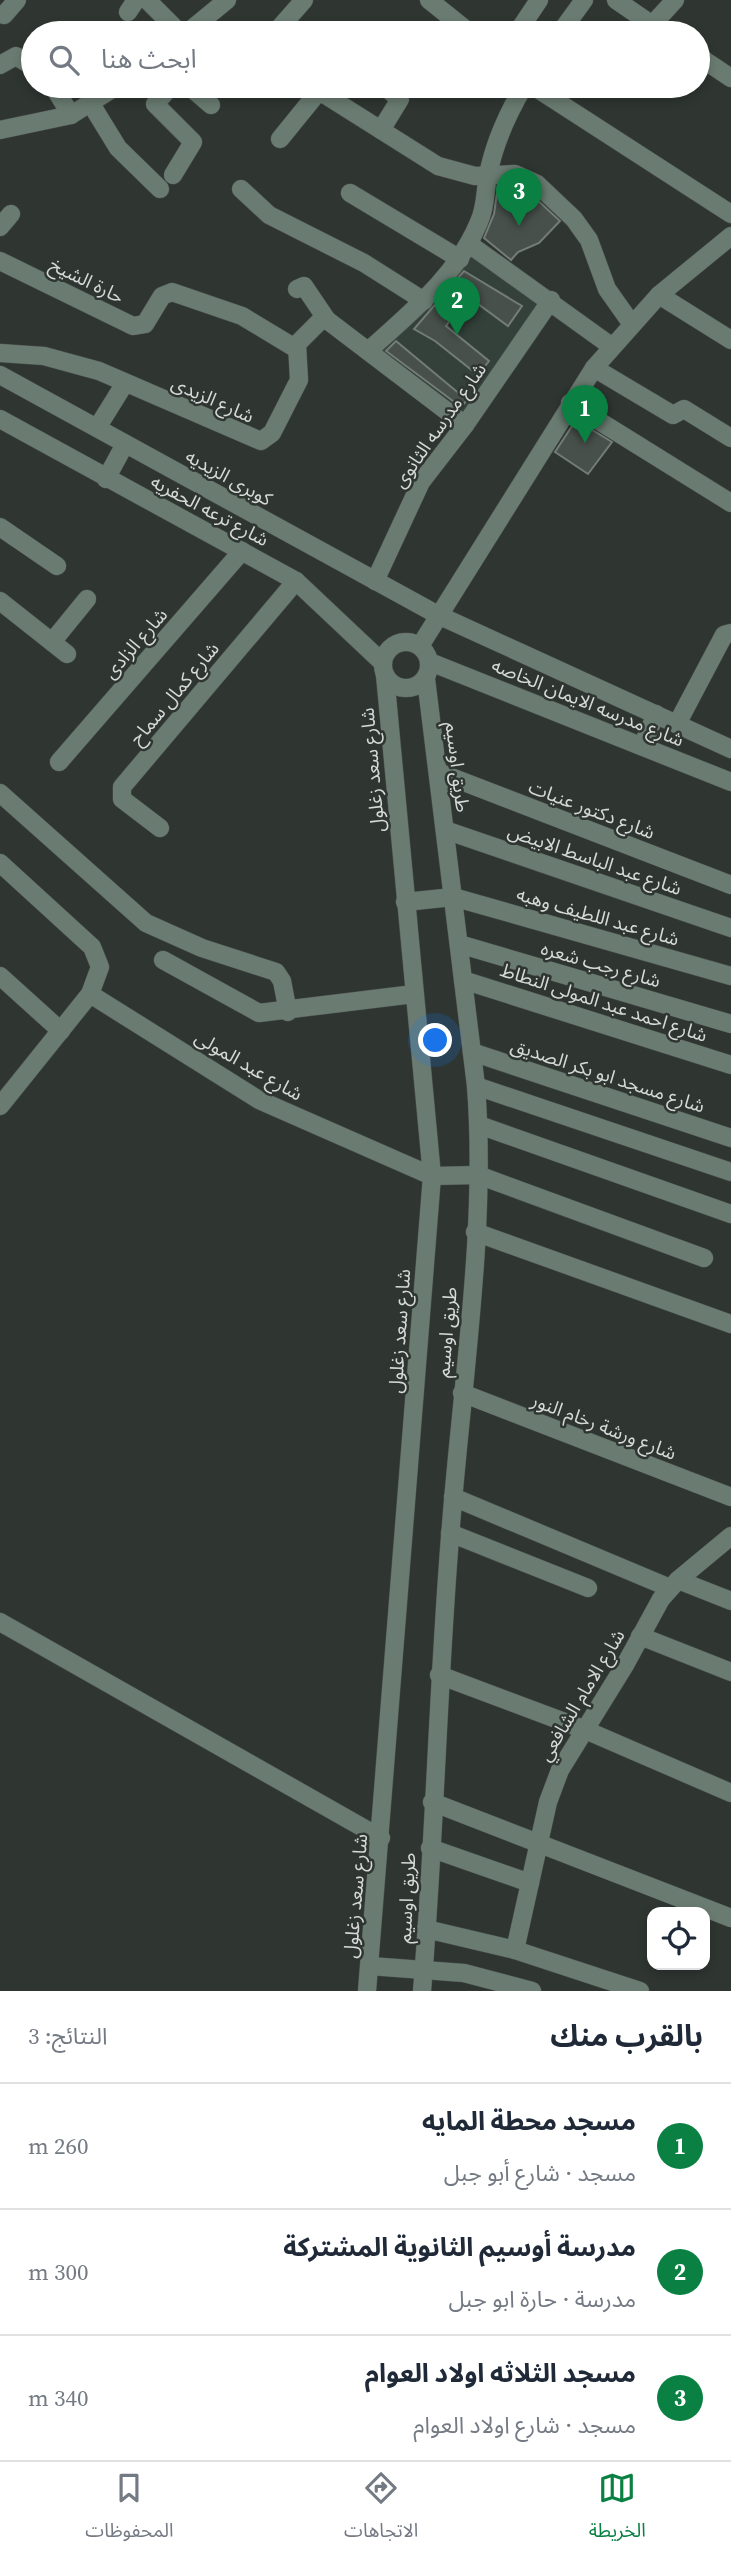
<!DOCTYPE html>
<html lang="ar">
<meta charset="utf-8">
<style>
:root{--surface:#fff;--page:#f2f2f3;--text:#1f2937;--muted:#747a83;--line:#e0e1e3;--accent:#0b8043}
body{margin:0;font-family:"Source Serif 4","Noto Sans Arabic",serif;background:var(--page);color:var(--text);direction:rtl}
.controls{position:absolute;right:21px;bottom:21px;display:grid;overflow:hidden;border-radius:14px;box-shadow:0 4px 10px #0003}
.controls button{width:63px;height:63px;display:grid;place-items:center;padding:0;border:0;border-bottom:2px solid var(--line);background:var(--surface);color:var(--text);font:35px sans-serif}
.you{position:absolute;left:436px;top:1041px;width:24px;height:24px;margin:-18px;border:5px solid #fff;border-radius:50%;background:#1a73e8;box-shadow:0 0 0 10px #1a73e833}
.badge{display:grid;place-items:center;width:46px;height:46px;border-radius:50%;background:var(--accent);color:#fff;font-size:23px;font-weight:700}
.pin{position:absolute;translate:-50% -58px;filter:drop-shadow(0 2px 4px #0008)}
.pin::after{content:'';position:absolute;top:37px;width:24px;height:21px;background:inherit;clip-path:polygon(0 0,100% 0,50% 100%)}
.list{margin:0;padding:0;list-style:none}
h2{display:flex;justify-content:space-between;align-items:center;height:91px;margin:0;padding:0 28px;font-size:30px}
h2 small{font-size:23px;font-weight:400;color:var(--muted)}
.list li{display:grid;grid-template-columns:46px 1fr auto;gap:21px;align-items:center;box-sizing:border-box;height:126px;padding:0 28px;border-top:2px solid var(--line)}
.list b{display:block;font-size:26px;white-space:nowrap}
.list p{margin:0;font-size:23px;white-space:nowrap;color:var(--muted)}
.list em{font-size:23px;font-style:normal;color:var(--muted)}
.icon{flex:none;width:38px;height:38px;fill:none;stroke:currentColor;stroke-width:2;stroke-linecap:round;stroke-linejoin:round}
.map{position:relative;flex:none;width:731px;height:1991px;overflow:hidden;direction:ltr}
.search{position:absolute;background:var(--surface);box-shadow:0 4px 10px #0003;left:21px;right:21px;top:21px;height:77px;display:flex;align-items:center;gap:18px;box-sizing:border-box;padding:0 24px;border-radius:38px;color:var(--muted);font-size:26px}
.sheet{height:469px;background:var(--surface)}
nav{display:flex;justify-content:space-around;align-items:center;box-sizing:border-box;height:98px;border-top:2px solid var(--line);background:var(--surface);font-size:19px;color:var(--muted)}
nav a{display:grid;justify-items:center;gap:4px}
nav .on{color:var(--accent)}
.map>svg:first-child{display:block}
.built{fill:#33413a}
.building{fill:#48504b;stroke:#737c77;stroke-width:2}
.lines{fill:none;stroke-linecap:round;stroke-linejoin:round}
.minor-casing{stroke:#4d5350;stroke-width:19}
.minor{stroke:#6a7c72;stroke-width:18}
.labels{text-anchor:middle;stroke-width:5;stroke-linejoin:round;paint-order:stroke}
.street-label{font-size:19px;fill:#d5d9d7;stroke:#2f3632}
</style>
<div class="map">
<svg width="731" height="1991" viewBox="0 0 731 1991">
<rect width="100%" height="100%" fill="#2f3632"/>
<path class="built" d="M469 252 546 301 463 420 375 352Z"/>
<g class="building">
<path d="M498 186H513L531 194 560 221 539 243 518 252 511 260 484 238 494 214Z"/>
<path d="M464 271 522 306 508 326 467 296 446 326 489 361 478 375 435 341 414 329Z"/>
<path d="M396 341 467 400 461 407 386 351Z"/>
<path d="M576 420 612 442 588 474 555 452Z"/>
</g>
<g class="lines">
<g class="minor-casing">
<g id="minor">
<path d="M147 0 180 33"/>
<path d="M429 0 470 33"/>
<path d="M616 0 664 33"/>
<path d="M128 12 136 0"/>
<path d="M4 15 17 0"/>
<path d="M652 25 675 0"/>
<path d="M187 33 227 0"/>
<path d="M275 33 304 0"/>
<path d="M517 33 539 0"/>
<path d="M560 33 584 0"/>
<path d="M698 56 731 78"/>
<path d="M0 65 16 56 33 67"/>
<path d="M53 86 71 115"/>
<path d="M189 86 211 105"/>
<path d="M533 86 731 214"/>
<path d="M165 93 155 104 193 142 173 175"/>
<path d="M91 104 118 148 160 189"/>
<path d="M0 130 71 115 117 86"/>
<path d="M381 130 400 99 391 92 395 86"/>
<path d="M280 139 319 91 438 166 475 176 515 174 537 184 574 219 589 240 607 289 631 323"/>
<path d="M241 189 269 215 364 263 424 301"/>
<path d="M350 193 460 259"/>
<path d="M0 227 11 214"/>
<path d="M469 244 611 346"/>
<path d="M0 261 133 326 145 324 162 296 172 292 242 316 295 348"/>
<path d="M297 289 304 286 327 320"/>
<path d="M659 295 731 340"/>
<path d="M368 351C410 313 457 276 479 222 486 207 485 191 488 175 494 144 508 113 524 86"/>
<path d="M0 353 44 356 99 371 261 441 272 433 299 380 297 344 320 321 327 320 465 425"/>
<path d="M594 368 673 415 684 409 731 438"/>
<path d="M0 375 438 615 731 749"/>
<path d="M570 403 731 503"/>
<path d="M0 419 296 581 383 663"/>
<path d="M97 428 125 383"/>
<path d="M106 479 125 444"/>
<path d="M0 527 57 566"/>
<path d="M375 581 421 482 465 425 551 300"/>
<path d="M0 601 67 654"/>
<circle cx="406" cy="665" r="23"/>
<path d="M52 642 87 599"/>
<path d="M420 646 594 368 659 295 731 236"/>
<path d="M430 662 731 782"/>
<path d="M677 724 724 635 731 633"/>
<path d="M642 746 656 714"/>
<path d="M59 762 242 551"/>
<path d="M438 772 731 885"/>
<path d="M0 793 146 923 202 948 276 972 282 981 288 1012"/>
<path d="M160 828 122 799V787L296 581"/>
<path d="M445 830 731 928"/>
<path d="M0 863 92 947 100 967 90 994 0 1106"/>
<path d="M405 902 453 897 731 976"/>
<path d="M459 944 731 1024"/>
<path d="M163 960 259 1013 414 994"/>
<path d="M0 976 61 1031"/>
<path d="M463 980 731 1065"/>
<path d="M90 994 259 1100 432 1176 478 1175 704 1258"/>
<path d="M472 1052 731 1138"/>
<path d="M476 1086 731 1172"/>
<path d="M479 1125 731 1214"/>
<path d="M475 1232 731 1324"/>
<path d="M462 1393 731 1497"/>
<path d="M453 1497 670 1588"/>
<path d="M450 1533 588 1588"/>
<path d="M678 1580 731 1601"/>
<path d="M0 1622 381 1838"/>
<path d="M640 1636 731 1672"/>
<path d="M439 1675 583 1729 731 1793"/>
<path d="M432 1802 731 1918"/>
<path d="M430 1848 530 1883"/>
<path d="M426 1929 515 1950 640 1991"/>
<path d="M515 1950 548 1802 560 1770 625 1665 661 1599 678 1580 731 1536"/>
<path d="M370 1966 464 1973 532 1991"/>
<path d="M367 1991 432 1176 385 675"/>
<path d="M422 1991C435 1836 438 1680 451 1525 462 1382 487 1229 476 1086L426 679"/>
</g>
</g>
<use href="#minor" class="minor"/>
</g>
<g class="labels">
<g class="street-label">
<text transform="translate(87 280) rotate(26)" y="7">حارة الشيخ</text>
<text transform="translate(213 399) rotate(24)" y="7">شارع الزيدى</text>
<text transform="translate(439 425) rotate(-55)" y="7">شارع مدرسه الثانوى</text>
<text transform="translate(229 477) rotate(29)" y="7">كوبرى الزيديه</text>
<text transform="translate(210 510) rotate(28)" y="7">شارع ترعه الحفريه</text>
<text transform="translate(135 643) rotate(-49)" y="7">شارع الزادى</text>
<text transform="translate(174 693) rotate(-50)" y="7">شارع كمال سماح</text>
<text transform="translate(588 702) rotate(22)" y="7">شارع مدرسه الايمان الخاصه</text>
<text transform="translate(458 767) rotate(83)" y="7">طريق اوسيم</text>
<text transform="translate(372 770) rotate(-95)" y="7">شارع سعد زغلول</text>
<text transform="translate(592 809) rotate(21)" y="7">شارع دكتور عنيات</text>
<text transform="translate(595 859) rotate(19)" y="7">شارع عبد الباسط الابيض</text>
<text transform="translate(598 916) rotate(16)" y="7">شارع عبد اللطيف وهبه</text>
<text transform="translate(601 964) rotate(16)" y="7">شارع رجب شعره</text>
<text transform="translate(604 1002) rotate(18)" y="7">شارع احمد عبد المولى النطاط</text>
<text transform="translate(249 1065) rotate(30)" y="7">شارع عبد المولى</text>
<text transform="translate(608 1075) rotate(18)" y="7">شارع مسجد ابو بكر الصديق</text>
<text transform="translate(399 1331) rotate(-86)" y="7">شارع سعد زغلول</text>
<text transform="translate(446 1332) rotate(-85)" y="7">طريق اوسيم</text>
<text transform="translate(604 1426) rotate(21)" y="7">شارع ورشة رخام النور</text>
<text transform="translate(581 1695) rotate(-59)" y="7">شارع الامام الشافعي</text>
<text transform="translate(355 1896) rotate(-85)" y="7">شارع سعد زغلول</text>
<text transform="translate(406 1898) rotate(-87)" y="7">طريق اوسيم</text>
</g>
</g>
</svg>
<div class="controls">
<button><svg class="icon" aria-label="locate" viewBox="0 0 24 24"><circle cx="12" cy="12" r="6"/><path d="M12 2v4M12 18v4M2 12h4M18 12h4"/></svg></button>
</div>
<div class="you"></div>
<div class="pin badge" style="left:585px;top:443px">1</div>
<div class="pin badge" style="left:457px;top:335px">2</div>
<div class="pin badge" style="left:519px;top:226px">3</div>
<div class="search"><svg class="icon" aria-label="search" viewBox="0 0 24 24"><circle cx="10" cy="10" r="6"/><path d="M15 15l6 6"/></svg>ابحث هنا</div>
</div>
<section class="sheet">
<h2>بالقرب منك<small>النتائج: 3</small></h2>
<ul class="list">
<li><span class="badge">1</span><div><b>مسجد محطة المايه</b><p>مسجد · شارع أبو جبل</p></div><em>260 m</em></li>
<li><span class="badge">2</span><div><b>مدرسة أوسيم الثانوية المشتركة</b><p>مدرسة · حارة ابو جبل</p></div><em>300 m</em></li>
<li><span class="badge">3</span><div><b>مسجد الثلاثه اولاد العوام</b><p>مسجد · شارع اولاد العوام</p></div><em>340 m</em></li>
</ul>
</section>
<nav>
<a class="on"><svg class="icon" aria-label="map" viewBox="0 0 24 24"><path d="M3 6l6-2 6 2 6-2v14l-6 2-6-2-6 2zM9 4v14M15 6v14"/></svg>الخريطة</a>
<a><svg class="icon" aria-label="directions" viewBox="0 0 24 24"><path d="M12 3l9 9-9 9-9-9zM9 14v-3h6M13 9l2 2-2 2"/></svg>الاتجاهات</a>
<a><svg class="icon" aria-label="saved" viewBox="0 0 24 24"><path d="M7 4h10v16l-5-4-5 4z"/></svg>المحفوظات</a>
</nav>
